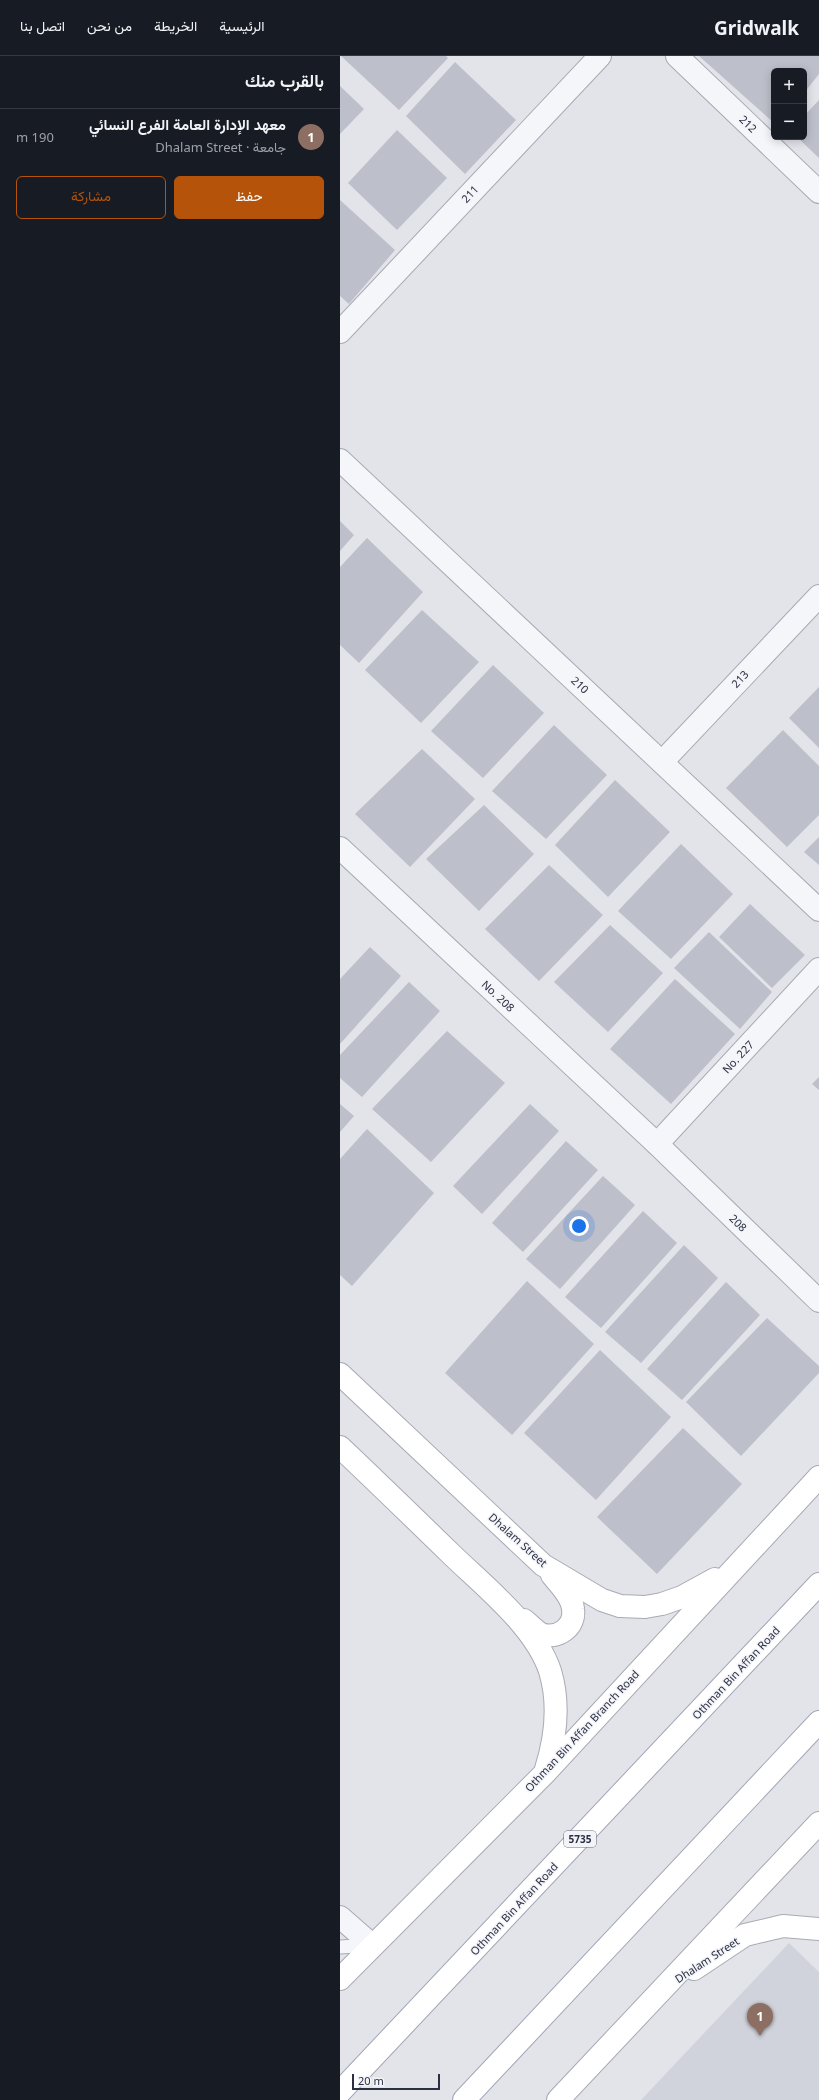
<!DOCTYPE html>
<html lang="ar">
<meta charset="utf-8">
<style>
:root{--surface:#171b24;--page:#20242c;--text:#f1f3f6;--muted:#9ea1a6;--line:#363941;--accent:#b45309}
body{margin:0;font-family:"Noto Sans",Vazirmatn,sans-serif;background:var(--page);color:var(--text);direction:rtl}
.controls{position:absolute;right:12px;top:12px;display:grid;overflow:hidden;border-radius:6px;box-shadow:0 2px 10px #0003}
.controls button{width:36px;height:36px;display:grid;place-items:center;padding:0;border:0;border-bottom:1px solid var(--line);background:var(--surface);color:var(--text);font:20px sans-serif}
.scale{position:absolute;left:12px;bottom:10px;width:88px;box-sizing:border-box;padding-left:4px;border:2px solid #2b2f42;border-top:0;font-size:11px;line-height:14px;white-space:nowrap;color:#2b2f42;-webkit-text-stroke:3px #f2f4f8;paint-order:stroke}
.you{position:absolute;left:239px;top:1170px;width:14px;height:14px;margin:-10px;border:3px solid #fff;border-radius:50%;background:#1a73e8;box-shadow:0 0 0 6px #1a73e833}
.badge{display:grid;place-items:center;width:26px;height:26px;border-radius:50%;background:var(--accent);color:#fff;font-size:13px;font-weight:700}
.pin{position:absolute;translate:-50% -33px;filter:drop-shadow(0 1px 2px #0008)}
.pin::after{content:'';position:absolute;top:21px;width:14px;height:12px;background:inherit;clip-path:polygon(0 0,100% 0,50% 100%)}
.list{margin:0;padding:0;list-style:none}
h2{display:flex;justify-content:space-between;align-items:center;height:52px;margin:0;padding:0 16px;font-size:17px}
h2 small{font-size:13px;font-weight:400;color:var(--muted)}
.list li{display:grid;grid-template-columns:26px 1fr auto;gap:12px;align-items:center;box-sizing:border-box;height:56px;padding:0 16px;border-top:1px solid var(--line)}
.list b{display:block;font-size:15px;white-space:nowrap}
.list p{margin:0;font-size:13px;white-space:nowrap;color:var(--muted)}
.list em{font-size:13px;font-style:normal;color:var(--muted)}
.actions{display:flex;gap:8px;padding:12px 16px}
.actions a{flex:1;padding:9px 0;border:1px solid var(--accent);border-radius:6px;text-align:center;font-size:14px;color:var(--accent)}
.actions .main{background:var(--accent);color:#fff}
.map{position:relative;flex:none;width:479px;height:2044px;overflow:hidden;direction:ltr}
header{display:flex;align-items:center;gap:24px;box-sizing:border-box;height:56px;padding:0 20px;background:var(--surface);border-bottom:1px solid var(--line)}
header strong{font-size:19px}
nav{display:flex;gap:22px;margin-inline-start:auto;font-size:14px}
main{display:flex}
aside{flex:1;background:var(--surface)}
.map>svg:first-child{display:block}
.built{fill:#d1d3dc}
.building{fill:#bdbfca}
.lines{fill:none;stroke-linecap:round;stroke-linejoin:round}
.lane-casing{stroke:#a8aab4;stroke-width:15}
.street-casing{stroke:#a8aab4;stroke-width:24}
.secondary-casing{stroke:#a8aab4;stroke-width:24}
.primary-casing{stroke:#a2a6b6;stroke-width:24}
.lane{stroke:#f5f6f9;stroke-width:13}
.street{stroke:#f5f6f9;stroke-width:22}
.secondary{stroke:#fff;stroke-width:22}
.primary{stroke:#fff;stroke-width:22}
.labels{text-anchor:middle;stroke-width:3;stroke-linejoin:round;paint-order:stroke}
.shield{fill:#f2f4f8;stroke:#676a79;stroke-width:1}
.shield-label{font-size:10px;font-weight:bold;fill:#2b2f42}
.street-label{font-size:11px;fill:#2b2f42;stroke:#f2f4f8}
</style>
<header>
<strong>Gridwalk</strong>
<nav><a>الرئيسية</a><a>الخريطة</a><a>من نحن</a><a>اتصل بنا</a></nav>
</header>
<main>
<div class="map">
<svg width="479" height="2044" viewBox="0 0 479 2044">
<rect width="100%" height="100%" fill="#e3e4ea"/>
<path class="built" d="M449 1887 479 1916V2044H301Z"/>
<g class="building">
<path d="M1 0H106L108 2 59 54Z"/>
<path d="M359 0H479V18L464 37V15H434V67Z"/>
<path d="M115 6 176 64 125 118 66 60Z"/>
<path d="M0 30 24 53 0 78Z"/>
<path d="M479 44V102L457 81H464V60Z"/>
<path d="M57 74 107 122 57 174 8 127Z"/>
<path d="M0 144 55 194 9 248 0 240Z"/>
<path d="M0 465 14 479 0 495Z"/>
<path d="M27 482 83 536 19 607 0 589V511Z"/>
<path d="M82 554 139 606 81 667 25 614Z"/>
<path d="M153 609 204 657 143 722 91 675Z"/>
<path d="M479 631V692L449 662Z"/>
<path d="M214 669 267 719 206 783 152 735Z"/>
<path d="M443 674 479 710V759L447 791 386 732Z"/>
<path d="M82 693 135 743 70 811 15 758Z"/>
<path d="M275 724 330 776 268 841 215 789Z"/>
<path d="M144 749 194 798 139 855 86 803Z"/>
<path d="M479 781V809L464 796Z"/>
<path d="M341 788 393 838 331 903 278 855Z"/>
<path d="M209 809 263 859 199 925 145 873Z"/>
<path d="M410 848 465 899 432 932 379 881Z"/>
<path d="M270 869 323 917 268 976 214 926Z"/>
<path d="M369 876 432 936 400 973 334 912Z"/>
<path d="M30 891 61 920 0 988V923Z"/>
<path d="M335 923 395 978 331 1048 270 993Z"/>
<path d="M69 926 100 955 22 1041 0 1022V999Z"/>
<path d="M107 975 165 1027 91 1106 32 1053Z"/>
<path d="M479 1021V1034L472 1028Z"/>
<path d="M0 1048 14 1060 0 1076Z"/>
<path d="M190 1048 219 1075 142 1158 113 1130Z"/>
<path d="M27 1073 94 1137 12 1230 0 1219V1103Z"/>
<path d="M226 1085 258 1114 183 1196 152 1167Z"/>
<path d="M263 1120 295 1149 220 1233 186 1203Z"/>
<path d="M303 1155 337 1187 261 1272 225 1241Z"/>
<path d="M344 1189 378 1222 301 1307 265 1276Z"/>
<path d="M187 1225 254 1288 172 1379 105 1317Z"/>
<path d="M386 1226 420 1259 342 1344 307 1313Z"/>
<path d="M427 1262 479 1310V1317L401 1400 346 1346Z"/>
<path d="M260 1294 331 1361 256 1444 184 1377Z"/>
<path d="M343 1372 402 1428 317 1518 257 1461Z"/>
</g>
<g class="lines">
<g class="lane-casing">
<path id="lane" d="M0 1891 32 1889"/>
</g>
<g class="street-casing">
<g id="street">
<path d="M337 0 479 136"/>
<path d="M0 276 260 0"/>
<path d="M0 404 479 854"/>
<path d="M322 706 479 540"/>
<path d="M0 792 317 1088 479 1245"/>
<path d="M317 1088 479 913"/>
<path d="M0 1861 32 1889"/>
</g>
</g>
<g class="secondary-casing">
<g id="secondary">
<path d="M0 1318 203 1509 262 1544 280 1550 305 1551 322 1548 342 1541 375 1523"/>
<path d="M0 1391C37 1426 74 1462 111 1498 144 1530 195 1570 210 1615 220 1648 216 1681 206 1713"/>
<path d="M184 1564C189 1568 195 1575 201 1578 217 1584 236 1571 233 1553 232 1540 220 1529 212 1519"/>
<path d="M354 1913 405 1879 443 1870 479 1873"/>
<path d="M0 1923 205 1717 479 1421"/>
<path d="M218 2044 479 1767"/>
</g>
</g>
<g class="primary-casing">
<g id="primary">
<path d="M0 2036 479 1528"/>
<path d="M124 2044 479 1666"/>
</g>
</g>
<use href="#lane" class="lane"/>
<use href="#street" class="street"/>
<use href="#secondary" class="secondary"/>
<use href="#primary" class="primary"/>
</g>
<g class="labels">
<rect class="shield" x="224" y="1775" width="32" height="16" rx="3"/>
<g class="shield-label">
<text x="240" y="1787">5735</text>
</g>
<g class="street-label">
<text transform="translate(408 68) rotate(44)" y="4">212</text>
<text transform="translate(130 138) rotate(-47)" y="4">211</text>
<text transform="translate(400 623) rotate(-47)" y="4">213</text>
<text transform="translate(240 629) rotate(43)" y="4">210</text>
<text transform="translate(158 940) rotate(43)" y="4">No. 208</text>
<text transform="translate(398 1001) rotate(-47)" y="4">No. 227</text>
<text transform="translate(398 1167) rotate(44)" y="4">208</text>
<text transform="translate(178 1484) rotate(42)" y="4">Dhalam Street</text>
<text transform="translate(396 1617) rotate(-47)" y="4">Othman Bin Affan Road</text>
<text transform="translate(242 1675) rotate(-47)" y="4">Othman Bin Affan Branch Road</text>
<text transform="translate(174 1853) rotate(-47)" y="4">Othman Bin Affan Road</text>
<text transform="translate(367 1904) rotate(-33)" y="4">Dhalam Street</text>
</g>
</g>
</svg>
<div class="controls">
<button>+</button>
<button>−</button>
</div>
<div class="scale">20 m</div>
<div class="you"></div>
<div class="pin badge" style="left:420px;top:1980px;background:#8d6e63">1</div>
</div>
<aside>
<h2>بالقرب منك<small></small></h2>
<ul class="list">
<li><span class="badge" style="background:#8d6e63">1</span><div><b>معهد الإدارة العامة الفرع النسائي</b><p>جامعة · Dhalam Street</p></div><em>190 m</em></li>
</ul>
<div class="actions"><a class="main">حفظ</a><a>مشاركة</a></div>
</aside>
</main>
